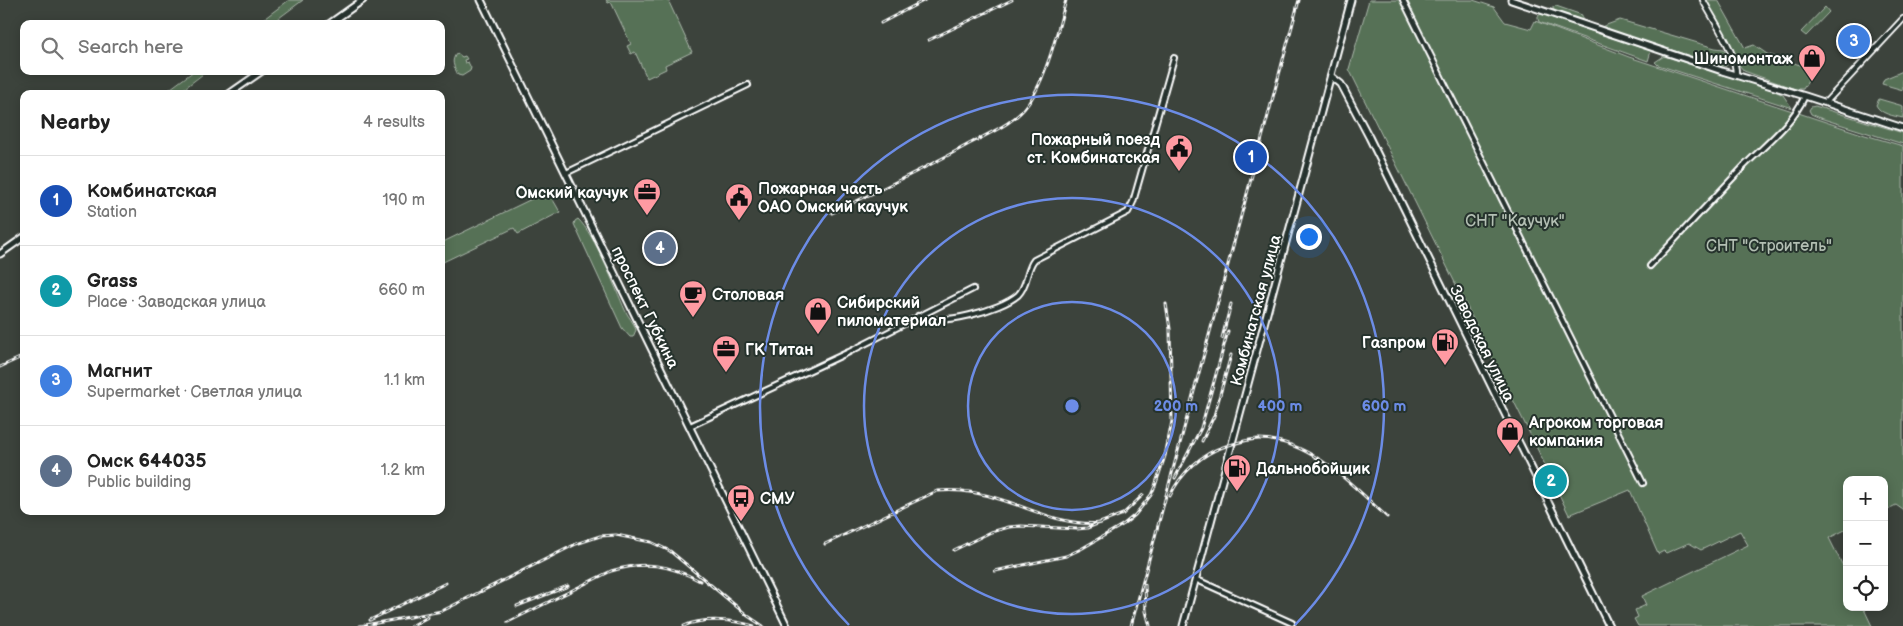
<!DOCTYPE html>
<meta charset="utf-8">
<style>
:root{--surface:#fff;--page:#f2f2f2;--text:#222;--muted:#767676;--line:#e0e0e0;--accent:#85585c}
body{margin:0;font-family:"Balsamiq Sans",sans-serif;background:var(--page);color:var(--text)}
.controls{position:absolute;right:15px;bottom:15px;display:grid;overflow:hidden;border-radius:10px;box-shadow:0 2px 12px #0003}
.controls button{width:45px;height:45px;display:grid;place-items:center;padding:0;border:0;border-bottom:1px solid var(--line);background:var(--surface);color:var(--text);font:25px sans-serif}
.you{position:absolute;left:1308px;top:236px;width:18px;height:18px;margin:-12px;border:4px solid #fff;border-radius:50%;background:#1a73e8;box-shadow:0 0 0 8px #1a73e833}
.badge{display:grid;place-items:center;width:32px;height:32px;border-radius:50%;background:var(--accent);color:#fff;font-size:16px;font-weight:700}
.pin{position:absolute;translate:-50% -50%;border:2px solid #fff;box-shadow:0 1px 5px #0006}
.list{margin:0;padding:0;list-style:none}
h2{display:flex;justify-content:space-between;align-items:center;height:65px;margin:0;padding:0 20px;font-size:21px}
h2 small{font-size:16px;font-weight:400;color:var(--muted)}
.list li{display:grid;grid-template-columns:32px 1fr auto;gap:15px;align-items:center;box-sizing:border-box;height:90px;padding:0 20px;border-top:1px solid var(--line)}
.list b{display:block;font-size:19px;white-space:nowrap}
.list p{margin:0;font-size:16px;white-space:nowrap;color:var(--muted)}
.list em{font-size:16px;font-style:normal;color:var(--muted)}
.icon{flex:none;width:28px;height:28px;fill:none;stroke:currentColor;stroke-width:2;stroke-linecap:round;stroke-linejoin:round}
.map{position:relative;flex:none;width:1903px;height:626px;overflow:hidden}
.search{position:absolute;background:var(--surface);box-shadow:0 2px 12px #0003;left:20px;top:20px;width:425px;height:55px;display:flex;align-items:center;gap:12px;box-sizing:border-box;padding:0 18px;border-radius:10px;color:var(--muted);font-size:19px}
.panel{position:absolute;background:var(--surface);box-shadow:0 2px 12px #0003;left:20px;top:90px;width:425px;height:425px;border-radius:10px}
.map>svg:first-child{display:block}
.green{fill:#577157;stroke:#abb8ab}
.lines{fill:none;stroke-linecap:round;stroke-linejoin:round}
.minor-casing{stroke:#fff;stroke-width:8}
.tertiary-casing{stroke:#fff;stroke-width:8}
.secondary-casing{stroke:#fff;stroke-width:9}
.minor{stroke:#26332d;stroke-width:4}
.tertiary{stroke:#26332d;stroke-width:4.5}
.secondary{stroke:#26332d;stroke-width:5}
.rail-casing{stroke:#fff;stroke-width:3}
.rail{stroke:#26332d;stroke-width:1;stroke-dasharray:4;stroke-linecap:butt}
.ring{fill:none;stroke:#6c8ce6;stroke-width:2.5}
.labels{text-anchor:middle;stroke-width:4;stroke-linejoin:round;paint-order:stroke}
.poi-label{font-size:16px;font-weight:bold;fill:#fff;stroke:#26332d;text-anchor:start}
.park-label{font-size:16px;fill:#b3bfb3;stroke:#26332d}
.street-label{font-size:16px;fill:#fff;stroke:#26332d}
.centre{fill:#6c8ce6;stroke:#26332d;stroke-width:2.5}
.ring-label{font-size:15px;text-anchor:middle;font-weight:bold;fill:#6c8ce6;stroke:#26332d;stroke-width:4;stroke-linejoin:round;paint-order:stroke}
</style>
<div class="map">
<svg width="1903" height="626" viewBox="0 0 1903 626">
<rect width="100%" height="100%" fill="#3c433c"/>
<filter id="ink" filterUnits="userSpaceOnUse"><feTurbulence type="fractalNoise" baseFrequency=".02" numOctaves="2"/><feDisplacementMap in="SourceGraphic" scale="10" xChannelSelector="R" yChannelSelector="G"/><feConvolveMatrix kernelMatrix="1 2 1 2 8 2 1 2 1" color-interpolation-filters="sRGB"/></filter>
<g filter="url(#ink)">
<g class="green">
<path d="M289 0H303L271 24H257Z"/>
<path d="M606 0H668L692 52 665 65 666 69 647 78 635 52 631 54 627 46 631 44 611 2 608 3Z"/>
<path d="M1369 0H1473L1494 7 1505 22 1531 29 1535 21 1629 57 1865 135 1903 146V510L1896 505 1884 511V480H1847V529L1829 538 1847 574V607H1863L1872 626H1638L1634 619 1638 617 1635 610 1646 605 1642 596 1748 545 1740 531 1701 550 1689 543 1666 553 1664 551 1658 554 1630 490 1569 515 1532 438 1349 69Z"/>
<path d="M1707 0H1718L1745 48 1754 45 1767 54 1815 70 1803 89H1795L1744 71 1739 65Z"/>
<path d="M1556 6 1582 15V21L1558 13 1553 9V7Z"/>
<path d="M1825 7 1829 12 1806 36 1801 32Z"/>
<path d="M1541 14 1651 51 1648 61 1539 22 1538 19V16Z"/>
<path d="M1620 20 1715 48 1724 49 1729 62 1726 66H1721L1601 27Z"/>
<path d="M457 53 462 57 465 56 467 59 464 60 465 63 468 62 471 68 470 71 462 76 458 75C454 66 450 61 457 53Z"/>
<path d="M1664 56 1773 90 1783 95 1792 108 1658 65 1655 62Z"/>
<path d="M194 71H207L177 94H163Z"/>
<path d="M1903 71V90L1882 84 1884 79Z"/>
<path d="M1879 99 1903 106V118C1894 116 1880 114 1876 105Z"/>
<path d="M1815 106 1903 133V144L1820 118 1811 114 1809 110 1811 107Z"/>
<path d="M548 191 560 212 518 234 514 228 441 263V243Z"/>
<path d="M578 219C595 235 615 287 625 310 628 317 634 322 636 330L633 337H630L622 328 574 224 575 221Z"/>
</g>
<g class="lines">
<g class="minor-casing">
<g id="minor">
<path d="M1403 0 1643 483"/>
<path d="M566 173 748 85"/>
<path d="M1650 266C1682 232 1713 199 1745 165 1767 143 1792 124 1805 96"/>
<path d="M918 316C939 327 1001 310 1018 295 1028 285 1026 270 1034 260L1128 212 1133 202 1174 58"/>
<path d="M690 426 849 352 973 289"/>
<path d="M1195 579 1292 623"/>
</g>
</g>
<g class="tertiary-casing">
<g id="tertiary">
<path d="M1703 0C1713 20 1737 53 1736 75"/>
<path d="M1826 102 1903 19"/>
</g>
</g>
<g class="secondary-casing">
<g id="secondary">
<path d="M481 0 787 626"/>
<path d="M1511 0 1722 71 1805 96 1903 128"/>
<path d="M329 24 363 0"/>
<path d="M1331 76 1341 84 1369 137 1609 626"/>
<path d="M229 94 262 71"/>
<path d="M0 254 24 237"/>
<path d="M1183 626 1351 0"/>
</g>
</g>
<use href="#minor" class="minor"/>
<use href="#tertiary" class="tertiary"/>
<use href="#secondary" class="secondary"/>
<g class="rail-casing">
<g id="rail">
<path d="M881 23 925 0"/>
<path d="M929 40 1012 0"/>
<path d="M832 213C877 191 924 169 969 144 989 133 1014 124 1028 104 1046 79 1058 30 1066 0"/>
<path d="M1222 338 1231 304"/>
<path d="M0 367 24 356"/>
<path d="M1202 441 1214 416 1231 355"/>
<path d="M1175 478 1201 428 1228 331"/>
<path d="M1170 496C1180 474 1202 453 1226 446 1236 443 1248 439 1259 439 1310 439 1352 485 1387 517"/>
<path d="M825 544 937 491C959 489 979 492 999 499 1033 509 1065 527 1101 523"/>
<path d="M954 550 991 532 1009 527 1021 526 1077 529 1087 528 1123 514 1143 495"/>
<path d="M995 571 1066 556 1081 549 1124 524 1135 515 1151 495 1155 486 1165 456 1172 421 1170 329 1166 304"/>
<path d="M1145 585 1146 611 1150 626"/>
<path d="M517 606 568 586"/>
<path d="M370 620 446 583"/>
<path d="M508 622 611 571C645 561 668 564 700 581"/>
<path d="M360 626 442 611 576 544 600 536 616 535 651 542 670 551 748 616 763 626"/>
<path d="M411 626 428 617"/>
<path d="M684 626C703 617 735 620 754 626"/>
<path d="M1131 626 1299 0"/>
</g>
</g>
<use href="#rail" class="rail"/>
</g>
</g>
<g class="ring">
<circle cx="1072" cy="406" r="104"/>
<circle cx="1072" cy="406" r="208"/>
<path d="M849 625A312 312 0 1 1 1295 625"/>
</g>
<defs>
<g id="shop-pin" transform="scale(1.4375)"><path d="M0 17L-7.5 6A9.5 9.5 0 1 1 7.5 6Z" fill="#ff9aa2" stroke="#26332d"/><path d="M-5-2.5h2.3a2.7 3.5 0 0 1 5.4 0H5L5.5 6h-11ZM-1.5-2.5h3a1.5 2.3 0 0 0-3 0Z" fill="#111"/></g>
<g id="civic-pin" transform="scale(1.4375)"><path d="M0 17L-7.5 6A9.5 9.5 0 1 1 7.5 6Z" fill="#ff9aa2" stroke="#26332d"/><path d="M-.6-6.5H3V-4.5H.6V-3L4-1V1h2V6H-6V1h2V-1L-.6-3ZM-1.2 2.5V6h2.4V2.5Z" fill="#111"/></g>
<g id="office-pin" transform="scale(1.4375)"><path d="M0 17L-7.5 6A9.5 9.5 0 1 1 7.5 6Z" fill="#ff9aa2" stroke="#26332d"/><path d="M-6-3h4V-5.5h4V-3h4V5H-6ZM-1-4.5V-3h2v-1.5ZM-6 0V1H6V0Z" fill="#111"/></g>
<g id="cafe-pin" transform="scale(1.4375)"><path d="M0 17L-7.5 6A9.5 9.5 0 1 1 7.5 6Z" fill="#ff9aa2" stroke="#26332d"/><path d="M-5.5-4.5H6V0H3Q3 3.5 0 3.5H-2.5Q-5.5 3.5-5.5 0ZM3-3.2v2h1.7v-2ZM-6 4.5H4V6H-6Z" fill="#111"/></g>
<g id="fuel-pin" transform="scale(1.4375)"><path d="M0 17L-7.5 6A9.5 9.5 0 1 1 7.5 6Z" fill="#ff9aa2" stroke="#26332d"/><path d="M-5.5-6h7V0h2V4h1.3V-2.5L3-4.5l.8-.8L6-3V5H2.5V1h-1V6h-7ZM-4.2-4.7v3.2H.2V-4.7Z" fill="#111"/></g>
<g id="bus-pin" transform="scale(1.4375)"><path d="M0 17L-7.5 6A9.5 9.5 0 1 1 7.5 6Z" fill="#ff9aa2" stroke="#26332d"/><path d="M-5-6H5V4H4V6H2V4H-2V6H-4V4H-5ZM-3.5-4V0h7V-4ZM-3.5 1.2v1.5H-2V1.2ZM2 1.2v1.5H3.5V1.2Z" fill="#111"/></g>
</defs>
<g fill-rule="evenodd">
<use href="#shop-pin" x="1812" y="58"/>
<use href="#civic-pin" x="1179" y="148"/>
<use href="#office-pin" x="647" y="192"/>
<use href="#civic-pin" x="739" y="197"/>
<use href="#cafe-pin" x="693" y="294"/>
<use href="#shop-pin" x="818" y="311"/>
<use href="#fuel-pin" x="1445" y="342"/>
<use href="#office-pin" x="726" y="349"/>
<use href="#shop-pin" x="1510" y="431"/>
<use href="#fuel-pin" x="1237" y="468"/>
<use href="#bus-pin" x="741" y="498"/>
</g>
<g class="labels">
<g class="poi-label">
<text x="1793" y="64" text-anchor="end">Шиномонтаж</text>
<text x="1160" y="145" text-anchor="end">Пожарный поезд<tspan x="1160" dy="18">ст. Комбинатская</tspan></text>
<text x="758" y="194">Пожарная часть<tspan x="758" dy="18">ОАО Омский каучук</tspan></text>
<text x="628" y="198" text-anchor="end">Омский каучук</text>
<text x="712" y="300">Столовая</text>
<text x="837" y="308">Сибирский<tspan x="837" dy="18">пиломатериал</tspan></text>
<text x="1426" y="348" text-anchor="end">Газпром</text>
<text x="745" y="355">ГК Титан</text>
<text x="1529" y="428">Агроком торговая<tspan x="1529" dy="18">компания</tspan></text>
<text x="1256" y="474">Дальнобойщик</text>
<text x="760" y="504">СМУ</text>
</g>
<g class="park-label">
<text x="1515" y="226">СНТ "Каучук"</text>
<text x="1769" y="251">СНТ "Строитель"</text>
</g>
<g class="street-label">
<text transform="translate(646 307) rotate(64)" y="6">проспект Губкина</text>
<text transform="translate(1255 310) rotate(-75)" y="6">Комбинатская улица</text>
<text transform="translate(1483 343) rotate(64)" y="6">Заводская улица</text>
</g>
</g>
<circle cx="1072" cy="406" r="8" class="centre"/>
<g class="ring-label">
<text x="1176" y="411">200 m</text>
<text x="1280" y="411">400 m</text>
<text x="1384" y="411">600 m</text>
</g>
</svg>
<div class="controls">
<button>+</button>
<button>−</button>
<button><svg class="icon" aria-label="locate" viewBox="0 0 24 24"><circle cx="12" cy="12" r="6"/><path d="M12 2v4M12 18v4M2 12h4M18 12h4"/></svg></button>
</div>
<div class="you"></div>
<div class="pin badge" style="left:1251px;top:157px;background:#1a4fb4">1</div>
<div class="pin badge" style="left:1551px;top:481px;background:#0f9aa8">2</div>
<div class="pin badge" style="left:1854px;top:41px;background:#3f7fe0">3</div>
<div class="pin badge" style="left:660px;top:248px;background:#5c6f8a">4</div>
<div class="search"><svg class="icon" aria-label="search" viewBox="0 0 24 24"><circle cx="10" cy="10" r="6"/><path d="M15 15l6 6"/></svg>Search here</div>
<section class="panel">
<h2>Nearby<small>4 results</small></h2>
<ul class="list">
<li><span class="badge" style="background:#1a4fb4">1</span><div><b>Комбинатская</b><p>Station</p></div><em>190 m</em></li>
<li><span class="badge" style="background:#0f9aa8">2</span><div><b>Grass</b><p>Place · Заводская улица</p></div><em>660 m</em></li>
<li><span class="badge" style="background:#3f7fe0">3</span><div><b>Магнит</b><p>Supermarket · Светлая улица</p></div><em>1.1 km</em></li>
<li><span class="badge" style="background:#5c6f8a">4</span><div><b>Омск 644035</b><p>Public building</p></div><em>1.2 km</em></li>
</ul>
</section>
</div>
